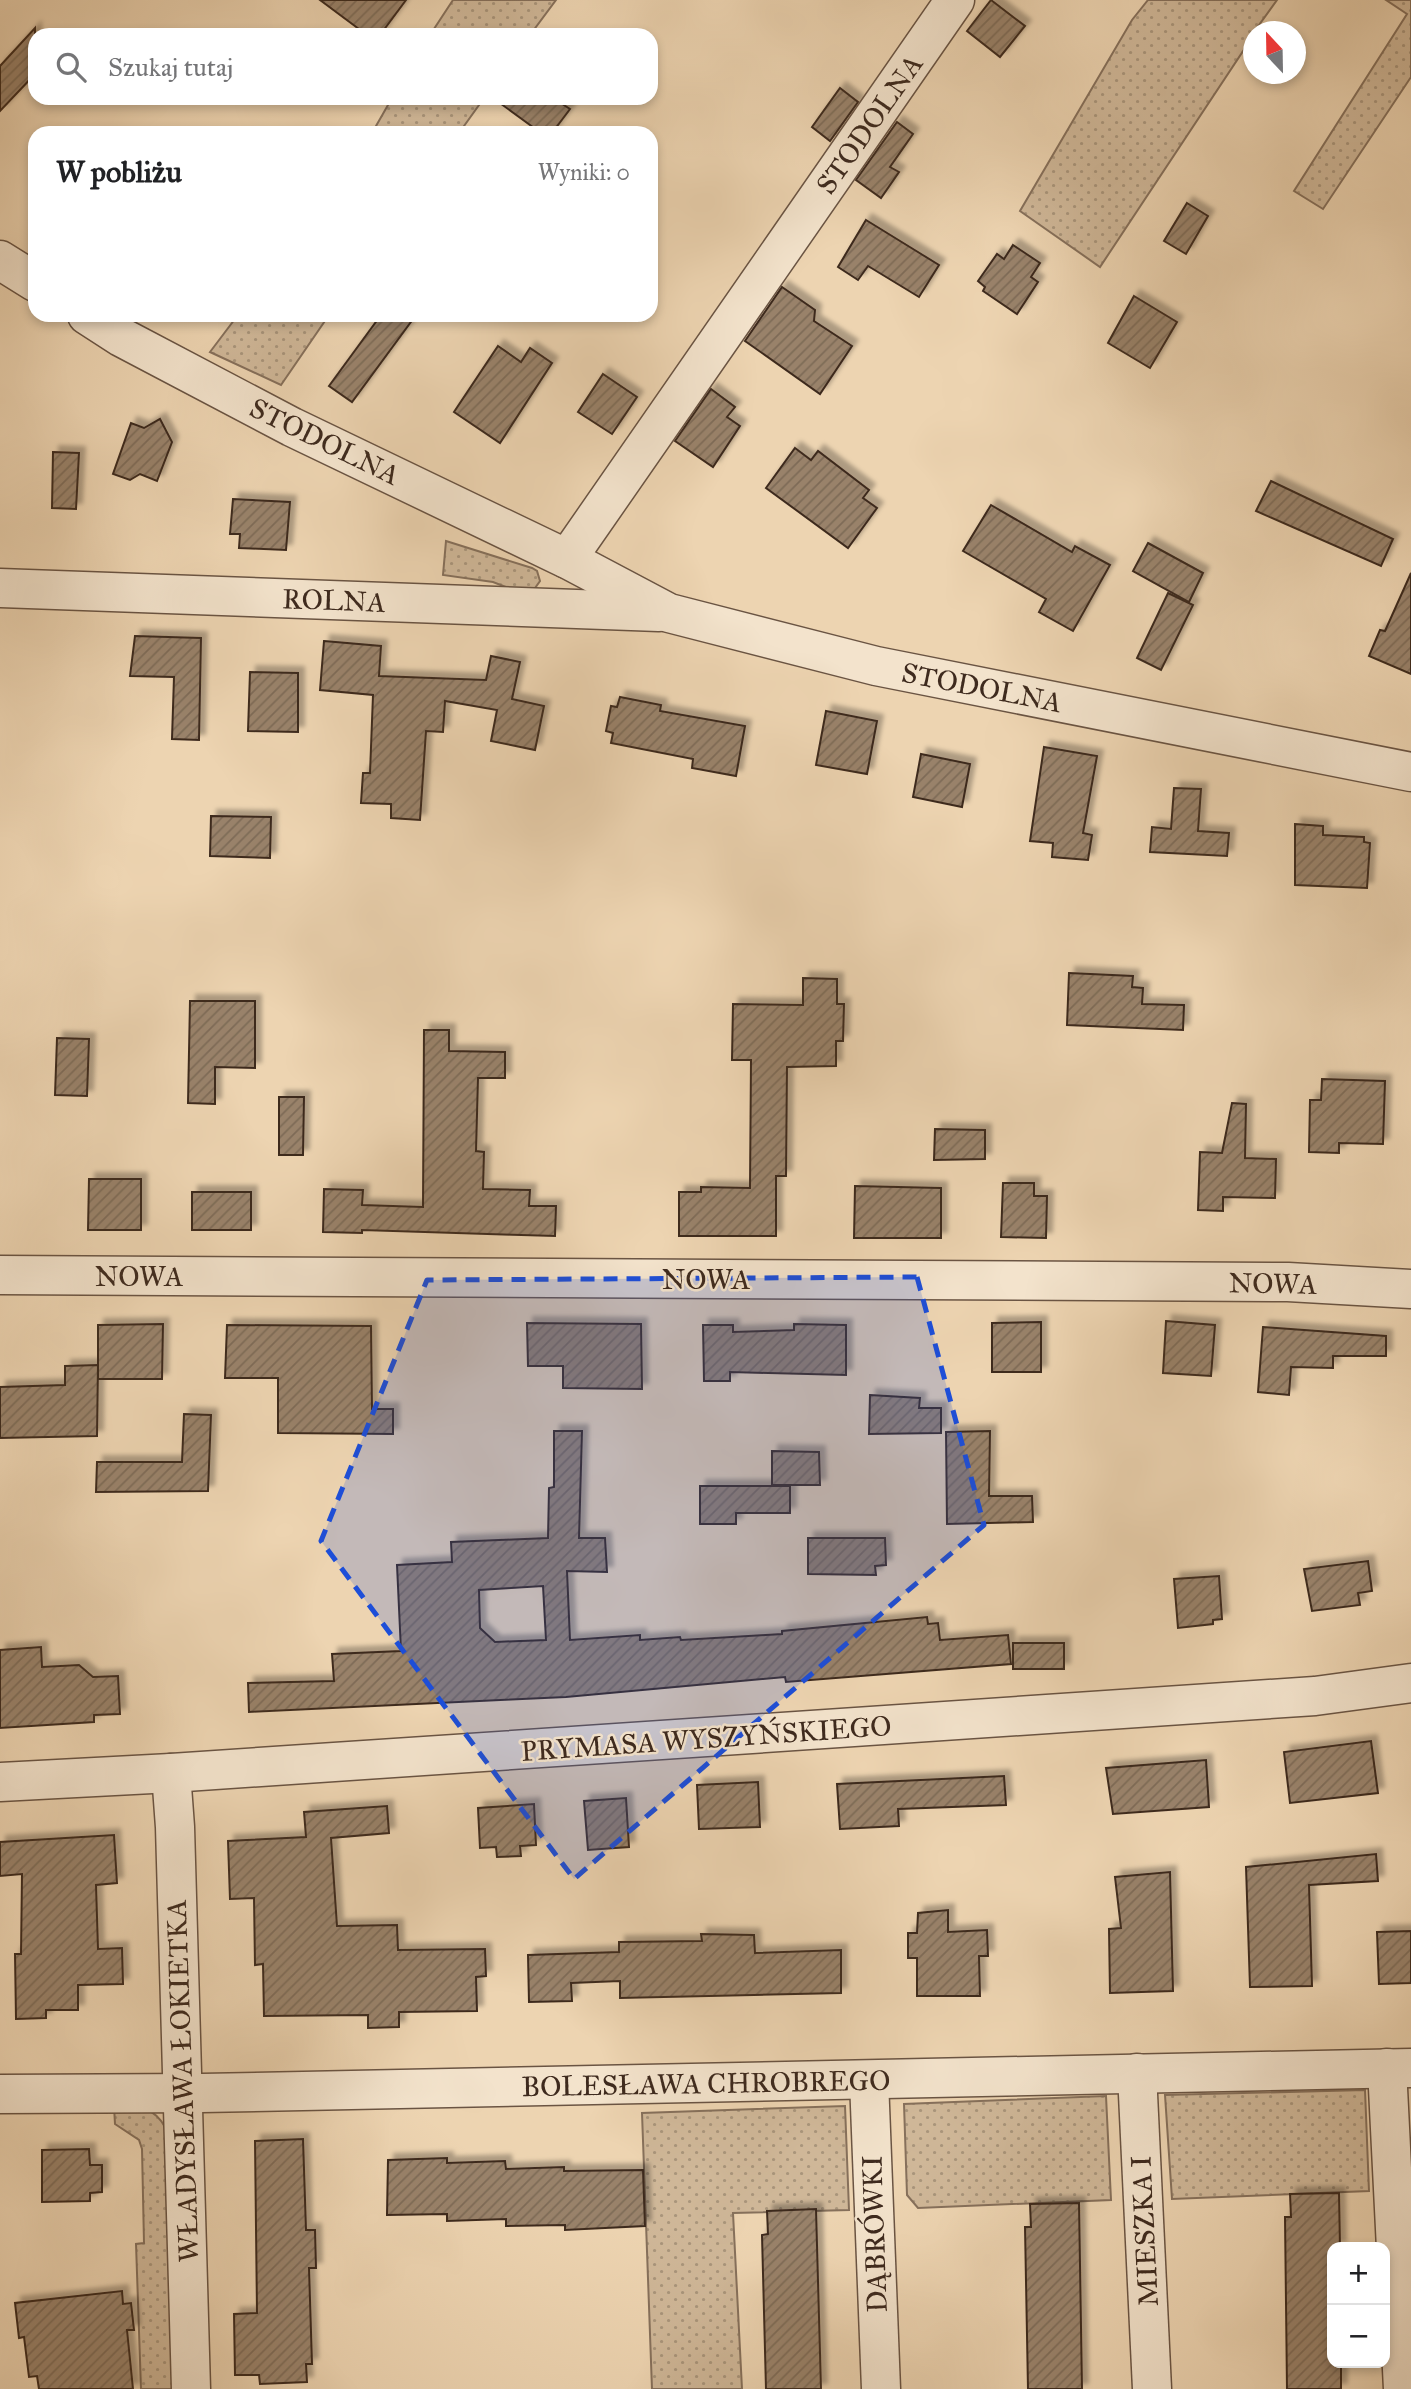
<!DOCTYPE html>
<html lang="pl">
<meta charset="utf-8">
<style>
:root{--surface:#fff;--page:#f6f6f6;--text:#202124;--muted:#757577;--line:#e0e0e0}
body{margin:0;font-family:"IM FELL Great Primer",serif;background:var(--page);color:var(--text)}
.controls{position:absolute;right:21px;bottom:21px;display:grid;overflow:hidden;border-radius:14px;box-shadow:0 4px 10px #0003}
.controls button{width:63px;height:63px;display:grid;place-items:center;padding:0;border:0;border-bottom:2px solid var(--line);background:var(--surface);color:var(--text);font:35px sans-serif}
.compass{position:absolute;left:1243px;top:21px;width:63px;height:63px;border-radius:50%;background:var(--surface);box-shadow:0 4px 10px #0003;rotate:338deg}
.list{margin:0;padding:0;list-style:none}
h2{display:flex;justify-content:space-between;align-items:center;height:91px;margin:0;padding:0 28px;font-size:30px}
h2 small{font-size:23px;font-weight:400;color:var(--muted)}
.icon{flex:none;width:38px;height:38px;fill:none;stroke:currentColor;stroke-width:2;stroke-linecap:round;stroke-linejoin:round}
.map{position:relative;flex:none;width:1411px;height:2389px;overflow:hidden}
.search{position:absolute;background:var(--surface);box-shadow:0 4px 10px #0003;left:28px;top:28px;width:630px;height:77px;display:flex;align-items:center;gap:18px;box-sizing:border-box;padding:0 24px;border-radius:21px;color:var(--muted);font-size:26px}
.panel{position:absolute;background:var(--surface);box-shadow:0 4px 10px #0003;left:28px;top:126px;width:630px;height:196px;border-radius:21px}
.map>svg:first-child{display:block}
.grass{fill:url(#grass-dots);stroke:#86705b;stroke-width:2}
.building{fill:url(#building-hatch);stroke:#3e2a1e;stroke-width:2;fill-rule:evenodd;filter:url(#shadow)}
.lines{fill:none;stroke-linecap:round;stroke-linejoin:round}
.minor-casing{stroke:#6a5443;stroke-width:41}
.minor{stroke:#f3e3cc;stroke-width:38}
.marked{fill:#1d4ed8;fill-opacity:0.2;stroke:#1d4ed8;stroke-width:5;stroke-dasharray:14 9;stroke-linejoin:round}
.labels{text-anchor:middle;stroke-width:5;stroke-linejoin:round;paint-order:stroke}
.street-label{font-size:28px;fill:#3e2a1e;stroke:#f3e3cc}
</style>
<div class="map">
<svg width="1411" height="2389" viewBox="0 0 1411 2389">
<defs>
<pattern id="grass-dots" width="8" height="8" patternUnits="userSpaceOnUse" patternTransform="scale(1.75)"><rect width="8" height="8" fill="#cfb798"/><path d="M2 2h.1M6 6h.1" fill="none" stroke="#a9957b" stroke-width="1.8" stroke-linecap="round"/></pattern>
<pattern id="building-hatch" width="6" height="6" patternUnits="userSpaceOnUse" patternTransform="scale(1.75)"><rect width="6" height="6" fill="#99826a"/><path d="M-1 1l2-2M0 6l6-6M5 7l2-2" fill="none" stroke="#7e6b57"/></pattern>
<filter id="shadow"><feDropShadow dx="6" dy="-6" stdDeviation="2" flood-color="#0004"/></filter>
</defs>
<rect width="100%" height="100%" fill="#edd4b1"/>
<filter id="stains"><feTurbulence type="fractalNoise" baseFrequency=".00286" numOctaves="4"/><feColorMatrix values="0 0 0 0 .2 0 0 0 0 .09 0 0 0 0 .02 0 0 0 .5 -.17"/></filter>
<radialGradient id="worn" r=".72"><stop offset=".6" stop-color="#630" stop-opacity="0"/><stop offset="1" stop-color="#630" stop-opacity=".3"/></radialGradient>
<g class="grass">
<path d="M453 0H556L530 35H430Z"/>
<path d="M1148 0H1277L1254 32 1253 36 1100 267 1020 211 1132 20Z"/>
<path d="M1386 0H1411V77L1323 209 1294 191 1407 14Z"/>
<path d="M392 98H484L459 133H372Z"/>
<path d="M238 315H329L281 385 210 352Z"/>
<path d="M446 541 532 568 537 571 540 581 535 588 511 589 493 582 443 575Z"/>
<path d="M1365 2090 1369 2191 1172 2199 1165 2095Z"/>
<path d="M1106 2096 1111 2200 918 2208 907 2195 904 2104Z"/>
<path d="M114 2106C137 2107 153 2105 165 2127L175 2389H141L136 2244 144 2243 142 2149 139 2140 115 2124Z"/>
<path d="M845 2106 849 2210 733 2213 742 2389H652L642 2113Z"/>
</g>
<g class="building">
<path d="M320 0H406L380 35H367Z"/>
<path d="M991 0 1025 26 1000 57 967 31Z"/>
<path d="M35 28V74L0 111V66Z"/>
<path d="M840 88 858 102 830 141 812 127Z"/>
<path d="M493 98H553L570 109 552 133H541Z"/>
<path d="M897 122 913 134 890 167 899 172 881 198 856 180Z"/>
<path d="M1187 203 1208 216 1186 254 1164 241Z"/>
<path d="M866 220 939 265 919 297 868 266 858 280 838 267Z"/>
<path d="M1013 245 1040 263 1031 277 1038 282 1017 314 983 291 985 287 978 281 997 254 1004 259Z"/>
<path d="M782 287 815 310 814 321 852 346 820 394 745 341Z"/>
<path d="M1134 296 1177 322 1150 368 1108 343Z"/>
<path d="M381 315H416L352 402 329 386Z"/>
<path d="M498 346 521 362 530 348 552 363 500 443 454 412Z"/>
<path d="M603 374 637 397 612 434 578 412Z"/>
<path d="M711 389 735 407 727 417 740 426 713 467 675 441Z"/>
<path d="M160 419 172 442 157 481 140 474 130 480 113 474 131 423 144 428Z"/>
<path d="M795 448 811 460 818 451 869 490 863 498 877 508 848 548 766 488Z"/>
<path d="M53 452 79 453 76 509 52 508Z"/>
<path d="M1271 481 1393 539 1381 566 1256 511Z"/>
<path d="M233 499 290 502 286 550 239 548 240 534H230Z"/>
<path d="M991 505 1072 552 1075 546 1110 565 1073 631 1039 612 1046 599 963 551Z"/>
<path d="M1148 543 1203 573 1189 602 1133 571Z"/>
<path d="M1411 573V674L1369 656 1380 630 1385 631Z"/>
<path d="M1168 593 1193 605 1161 670 1137 658Z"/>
<path d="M135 636 201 638 199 740 172 739 174 677 130 676Z"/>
<path d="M324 641 381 646 379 676 486 680 491 656 520 662 512 699 544 706 535 750 491 741 497 710 445 701 443 732 426 731 420 820 391 818V804L361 803 363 773H370L373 695 320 690Z"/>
<path d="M250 672 298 673V732L248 731Z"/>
<path d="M620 697 661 705 660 711 745 726 736 776 692 768 693 759 611 743 613 733 606 731 611 706 617 707Z"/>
<path d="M826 711 877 721 867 774 816 765Z"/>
<path d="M1044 747 1097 756 1083 833 1092 835 1088 860 1052 857 1053 843 1030 841Z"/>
<path d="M921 754 970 764 962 807 913 797Z"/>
<path d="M1174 788 1201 789 1198 831 1229 833 1227 856 1150 852 1152 827 1171 829Z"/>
<path d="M211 816 271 817 270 858 210 856Z"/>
<path d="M1295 824 1323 826V835L1364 837V842L1370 843 1367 888 1295 885Z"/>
<path d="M1069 973 1133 976 1132 987 1143 988 1142 1004 1184 1005 1183 1030 1067 1025Z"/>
<path d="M803 978 837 979V1004H844L843 1041H836V1066L787 1067 786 1176H776V1236H679V1192H701V1187L750 1188 751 1060H732L733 1004 803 1005Z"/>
<path d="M190 1001H255V1068L215 1067V1104L188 1103Z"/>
<path d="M424 1030H449V1051L505 1052V1078H478L476 1151 484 1152 483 1189 530 1190 529 1206H556L555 1236 362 1230V1233L323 1232 324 1189 363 1190 362 1205 423 1207Z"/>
<path d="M57 1038 89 1039 87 1096 55 1095Z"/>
<path d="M1322 1079 1385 1081 1383 1144 1339 1143V1153L1309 1152 1310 1100H1321Z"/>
<path d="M279 1097H304L303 1155H279Z"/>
<path d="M1232 1103 1246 1104 1245 1158 1276 1159 1275 1198 1223 1197V1211L1198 1210 1200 1152 1222 1153Z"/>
<path d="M935 1129 985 1130V1159L934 1160Z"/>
<path d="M89 1179H141V1230H88Z"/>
<path d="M1003 1183H1034V1196H1047L1046 1238 1001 1237Z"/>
<path d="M855 1186 941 1188V1238H854Z"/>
<rect x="192" y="1192" width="59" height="38"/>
<path d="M1166 1321 1215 1325 1211 1376 1163 1373Z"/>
<path d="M1041 1322V1372H992V1323Z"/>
<path d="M527 1323 641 1324 642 1389 563 1388V1366H528Z"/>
<path d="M163 1324 162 1379H98V1325Z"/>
<path d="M794 1324 846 1325V1375L730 1372V1381H704L703 1325H733V1332L794 1330Z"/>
<path d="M227 1325 371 1326 372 1409H393V1434L278 1433V1378H225Z"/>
<path d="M1263 1327 1386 1336V1356H1333V1368L1291 1367 1289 1395 1258 1392Z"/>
<path d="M98 1365 97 1436 0 1438V1387L65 1385V1366Z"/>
<path d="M870 1395 920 1398 919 1408H941V1433L869 1434Z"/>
<path d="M184 1414 211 1415 208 1491 96 1492 97 1462H182Z"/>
<path d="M554 1431H582L579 1538H605L607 1572 567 1571 570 1640 640 1635V1640L680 1637 681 1640 782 1634V1631L927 1617 928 1624 938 1623 940 1640 1008 1635 1011 1664 786 1682 785 1677 566 1697 249 1712 248 1683 334 1681 332 1654 401 1651 397 1565 452 1562 451 1542 548 1538 549 1488 554 1487ZM543 1586 546 1640 495 1642 480 1628 479 1590Z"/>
<path d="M990 1431 989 1496H1032L1033 1522 947 1524 946 1432Z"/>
<path d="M772 1451 819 1452 820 1485H772Z"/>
<path d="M700 1486H790V1513H736V1524H700Z"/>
<path d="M808 1538H885L886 1565 875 1566 876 1575 808 1574Z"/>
<path d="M1368 1561 1372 1591 1358 1593 1360 1605 1312 1611 1304 1569Z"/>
<path d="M1219 1576 1222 1619 1213 1620V1624L1178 1628 1174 1579Z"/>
<rect x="1013" y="1643" width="51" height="26"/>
<path d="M41 1647 42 1667 79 1665 93 1677 118 1676 120 1714 94 1715V1722L0 1728V1650Z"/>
<path d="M1371 1741 1378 1793 1290 1803 1284 1752Z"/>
<path d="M1206 1760 1209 1807 1113 1814 1106 1768Z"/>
<path d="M1004 1776 1006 1805 898 1809 899 1826 840 1829 837 1784Z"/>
<path d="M758 1782 760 1827 699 1829 697 1785Z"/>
<path d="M626 1798 629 1847 588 1850 584 1801Z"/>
<path d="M534 1804 536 1845 520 1846 521 1856 497 1857 496 1847 480 1848 478 1808Z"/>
<path d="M387 1806 389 1833 331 1838 337 1926 397 1925 398 1950 485 1949 486 1976 476 1977 477 2011 399 2012V2027L368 2028V2015L264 2016 263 1964 255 1965 254 1898 230 1899 228 1841 306 1837 304 1812Z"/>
<path d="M114 1835 117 1883 96 1885 98 1949 122 1948 123 1984 78 1985V2010H46V2018L16 2019 15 1954H21L22 1874 0 1876V1842Z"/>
<path d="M1376 1854 1378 1881 1309 1885 1312 1986 1250 1987 1246 1867Z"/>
<path d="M1170 1872 1173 1991 1110 1993 1109 1929 1121 1928 1115 1877Z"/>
<path d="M948 1910V1932L987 1930 988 1956H979L980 1996H917V1958H908V1933H917L918 1913Z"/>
<path d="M1411 1931V1983L1379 1984 1377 1932Z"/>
<path d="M701 1934 754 1935 755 1953 841 1950V1993L620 1998V1981L571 1983 572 2001 529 2002 528 1955 619 1952V1942L702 1941Z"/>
<path d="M303 2139 306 2230H315L316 2268H309L312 2364H306L307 2382 260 2384 259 2375H235L234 2314 257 2313 255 2141Z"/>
<path d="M89 2149 90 2165H102V2192L90 2193V2201L42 2202V2150Z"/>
<path d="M447 2158V2163L505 2161 506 2169 564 2167V2171L643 2170 645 2226 565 2230V2225L506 2226V2219L447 2221V2214L387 2215 388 2160Z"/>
<path d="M1339 2193 1340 2247H1332V2363H1341V2389H1287L1285 2217H1291L1290 2194Z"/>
<path d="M1079 2203 1082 2389H1028L1025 2227H1031L1030 2204Z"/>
<path d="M816 2209 821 2389H766L762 2235 768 2234 767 2211Z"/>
<path d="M122 2291 123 2304 131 2303 134 2330H127L133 2389H39L37 2376 29 2377 24 2337 19 2338 15 2303Z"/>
</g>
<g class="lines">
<g class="minor-casing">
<g id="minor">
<path d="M0 260 35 282"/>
<path d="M87 315 121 337 292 427 567 559 669 613 876 666 1411 772"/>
<path d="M567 559 955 0"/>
<path d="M0 588 659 612"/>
<path d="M0 1275 1288 1282 1411 1289"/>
<path d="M171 1773 175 1827 191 2389"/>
<path d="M0 1782 171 1773 1315 1696 1411 1683"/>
<path d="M1387 2068 1403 2389"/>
<path d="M1137 2073 1152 2389"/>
<path d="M869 2080 881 2389"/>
<path d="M0 2094 202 2093 1411 2068"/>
</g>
</g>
<use href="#minor" class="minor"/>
</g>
<path class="marked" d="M917 1277 984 1525 574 1879 321 1541 427 1280Z"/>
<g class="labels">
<g class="street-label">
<text transform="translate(869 124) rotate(-55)" y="10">STODOLNA</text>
<text transform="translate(325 441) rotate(26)" y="10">STODOLNA</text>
<text transform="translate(334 600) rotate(2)" y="10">ROLNA</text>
<text transform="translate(982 687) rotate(11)" y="10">STODOLNA</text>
<text x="139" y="1286">NOWA</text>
<text x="706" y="1289">NOWA</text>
<text transform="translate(1273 1283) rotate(1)" y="10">NOWA</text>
<text transform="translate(706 1738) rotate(-4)" y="10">PRYMASA WYSZYŃSKIEGO</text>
<text transform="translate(182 2081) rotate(-92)" y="10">WŁADYSŁAWA ŁOKIETKA</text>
<text transform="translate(706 2083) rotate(-1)" y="10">BOLESŁAWA CHROBREGO</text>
<text transform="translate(1144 2231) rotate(-93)" y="10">MIESZKA I</text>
<text transform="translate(874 2234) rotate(-92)" y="10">DĄBRÓWKI</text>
</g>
</g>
<rect width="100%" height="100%" filter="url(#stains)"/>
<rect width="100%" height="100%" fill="url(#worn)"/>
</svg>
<div class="controls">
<button>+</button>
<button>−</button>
</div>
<svg class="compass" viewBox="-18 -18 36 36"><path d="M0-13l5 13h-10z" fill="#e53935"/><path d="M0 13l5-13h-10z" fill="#757577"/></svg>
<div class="search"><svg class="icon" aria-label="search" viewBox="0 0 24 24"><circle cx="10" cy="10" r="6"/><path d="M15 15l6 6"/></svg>Szukaj tutaj</div>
<section class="panel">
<h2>W pobliżu<small>Wyniki: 0</small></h2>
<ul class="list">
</ul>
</section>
</div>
